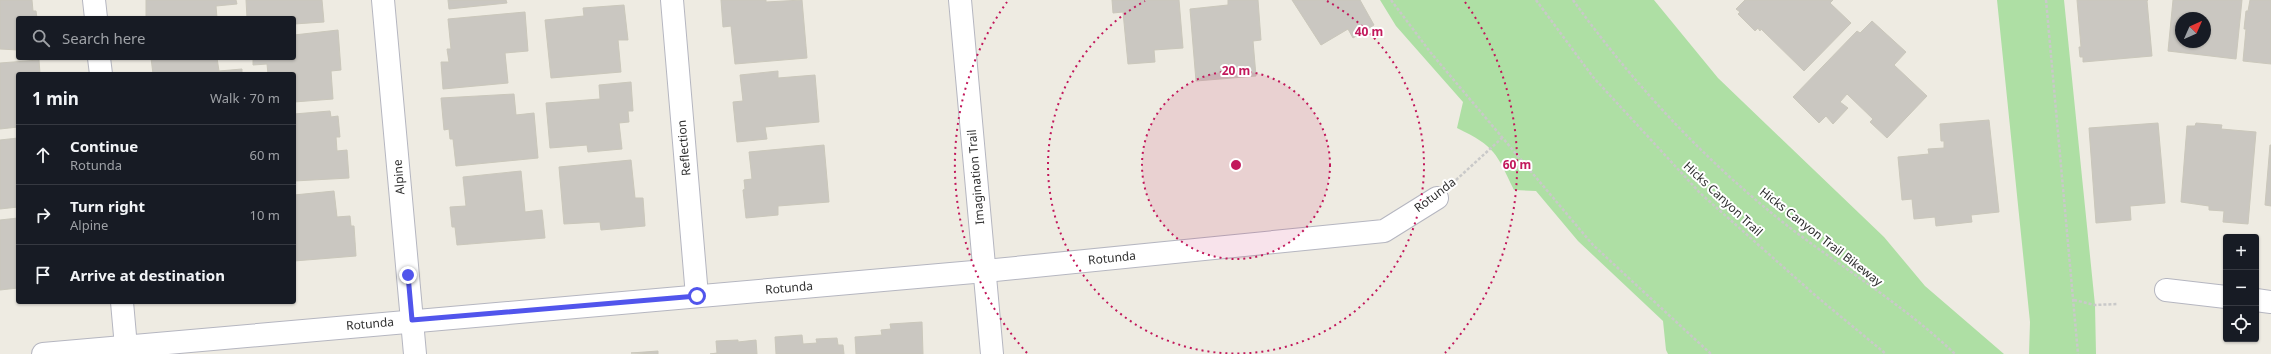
<!DOCTYPE html>
<meta charset="utf-8">
<style>
:root{--surface:#171b24;--page:#20242c;--text:#f1f3f6;--muted:#9ea1a6;--line:#363941}
body{margin:0;font-family:"Noto Sans",sans-serif;background:var(--page);color:var(--text)}
.controls{position:absolute;right:12px;bottom:12px;display:grid;overflow:hidden;border-radius:4px;box-shadow:0 1px 3px #0004}
.controls button{width:36px;height:36px;display:grid;place-items:center;padding:0;border:0;border-bottom:1px solid var(--line);background:var(--surface);color:var(--text);font:20px sans-serif}
.compass{position:absolute;left:2175px;top:12px;width:36px;height:36px;border-radius:50%;background:var(--surface);box-shadow:0 1px 3px #0004;rotate:45deg}
.stop{position:absolute;width:12px;height:12px;margin:-9px;border:3px solid #5155ec;border-radius:50%;background:#fff}
.stop.end{background:#5155ec;border-color:#fff;box-shadow:0 1px 4px #0008}
.list{margin:0;padding:0;list-style:none}
h2{display:flex;justify-content:space-between;align-items:center;height:52px;margin:0;padding:0 16px;font-size:17px}
h2 small{font-size:13px;font-weight:400;color:var(--muted)}
.list li{display:grid;grid-template-columns:26px 1fr auto;gap:12px;align-items:center;box-sizing:border-box;height:60px;padding:0 16px;border-top:1px solid var(--line)}
.list b{display:block;font-size:15px;white-space:nowrap}
.list p{margin:0;font-size:13px;white-space:nowrap;color:var(--muted)}
.list em{font-size:13px;font-style:normal;color:var(--muted)}
.icon{flex:none;width:22px;height:22px;fill:none;stroke:currentColor;stroke-width:2;stroke-linecap:round;stroke-linejoin:round}
.map{position:relative;flex:none;width:2271px;height:354px;overflow:hidden}
.search{position:absolute;background:var(--surface);box-shadow:0 1px 3px #0004;left:16px;top:16px;width:280px;height:44px;display:flex;align-items:center;gap:10px;box-sizing:border-box;padding:0 14px;border-radius:4px;color:var(--muted);font-size:15px}
.panel{position:absolute;background:var(--surface);box-shadow:0 1px 3px #0004;left:16px;top:72px;width:280px;height:232px;border-radius:4px}
.map>svg:first-child{display:block}
.green{fill:#aedfa4}
.building{fill:#cac7c1;stroke:#cac7bb;fill-rule:evenodd}
.lines{fill:none;stroke-linecap:round;stroke-linejoin:round}
.minor-casing{stroke:#b5b6c0;stroke-width:24}
.path{stroke:#c9c9c9;stroke-width:2.5;stroke-dasharray:3 2;stroke-linecap:butt}
.minor{stroke:#fff;stroke-width:22}
.route{stroke:#5155ec;stroke-width:5}
.ring{fill:none;stroke:#c2185b;stroke-width:2;stroke-dasharray:2 4}
.labels{text-anchor:middle;stroke-width:4;stroke-linejoin:round;paint-order:stroke}
.street-label{font-size:12px;fill:#2e2e2e;stroke:#fff}
.centre{fill:#c2185b;stroke:#fff;stroke-width:2}
.ring-label{font-size:12px;text-anchor:middle;font-weight:bold;fill:#c2185b;stroke:#fff;stroke-width:4;stroke-linejoin:round;paint-order:stroke}
</style>
<div class="map">
<svg width="2271" height="354" viewBox="0 0 2271 354">
<rect width="100%" height="100%" fill="#eeebe2"/>
<g class="green">
<path d="M1380 0H1654L1718 78 1884 237 1925 286 2004 354H1668L1666 350 1663 321 1578 241 1536 191 1514 190C1496 153 1496 147 1457 128L1463 102 1396 26Z"/>
<path d="M1997 0H2064L2095 305 2096 354H2029L2030 322Z"/>
</g>
<g class="building">
<path d="M0 0H32L33 11H36L37 18H18V50L0 49Z"/>
<path d="M146 0H236L237 4 216 6 217 18H146Z"/>
<path d="M246 0H322L324 22 294 24V18H247Z"/>
<path d="M448 0H506L507 3 449 9Z"/>
<path d="M721 0H766V2L802 0 807 58 735 64 731 26 723 27Z"/>
<path d="M1112 0H1179L1183 48 1154 50 1155 62 1128 64 1123 12 1113 13Z"/>
<path d="M1228 0H1258L1261 40 1253 41 1256 76 1196 81 1190 9 1228 5Z"/>
<path d="M1292 0H1360L1374 25 1353 38 1348 29 1321 45Z"/>
<path d="M1745 0H1833L1830 3 1851 23 1804 71 1761 29 1760 31 1758 28 1755 31 1738 14 1740 12 1736 9Z"/>
<path d="M2077 0H2148L2147 1 2152 56 2083 62V57H2080L2079 47H2081Z"/>
<path d="M2173 0H2242L2236 59 2168 51ZM2181 18H2205V42H2181Z"/>
<path d="M2250 0H2271V64L2243 61 2246 29H2244L2246 11H2248Z"/>
<path d="M624 5 628 40H618L621 72 551 78 545 20 584 16 583 8Z"/>
<path d="M525 12 528 51 505 53 508 83 443 89 441 62H449L447 49H451L448 19Z"/>
<path d="M1872 21 1906 52 1894 65 1927 96 1887 138 1870 122 1873 119 1847 94 1840 102 1848 108 1833 124 1826 116 1819 123 1793 97 1857 31 1860 33Z"/>
<path d="M338 30 341 70 331 71 333 99 294 102V74H268L267 64 253 65V58H294V35Z"/>
<path d="M151 58H217L219 71 242 69V74H153Z"/>
<path d="M39 60 40 74H18V127L0 129V63Z"/>
<path d="M778 71V78L815 75 819 122 765 127 767 139 737 142 733 102 743 101 740 75Z"/>
<path d="M631 82 633 111H628L629 122 619 123 622 149 588 152 587 145 550 148 546 103 600 99 599 85Z"/>
<path d="M514 94 516 115 534 113 538 158 456 166 453 139H450L449 129 444 130 441 98Z"/>
<path d="M330 111 331 117 338 116 340 137H336L337 151 347 150 349 178 294 181V114Z"/>
<path d="M1989 120 1999 212 1971 215 1972 222 1936 226 1935 217 1914 219 1912 199 1902 200 1898 157 1929 154 1928 149 1944 148V141H1941L1940 124Z"/>
<path d="M2158 123 2165 203 2130 206 2131 220 2096 223 2089 128Z"/>
<path d="M2196 123 2222 125 2221 129 2256 132 2248 224 2223 222 2224 211 2209 210V206L2181 202 2187 126H2195Z"/>
<path d="M18 138V207L0 209V140Z"/>
<path d="M824 145 829 202 778 206V215L746 218 743 190 745 189 744 180 752 179 749 152Z"/>
<path d="M2270 145H2271V206L2265 205Z"/>
<path d="M631 160 635 198H643L645 226 601 230 600 222 564 224 559 167Z"/>
<path d="M521 171 525 212 542 210 545 238 457 245 455 227H452L450 207 466 206 463 177Z"/>
<path d="M334 191 337 217 350 216 351 226H354L356 256 294 261V195Z"/>
<path d="M18 218V288L0 290V220Z"/>
<path d="M922 322 923 354H856L855 337 882 335 881 330 891 329 890 324Z"/>
<path d="M802 335 803 344 817 343 816 339 837 338 838 345H843L844 354H776L775 337Z"/>
<path d="M738 340V342L756 340 757 354H710L717 353 716 341Z"/>
<path d="M658 351V354L631 353Z"/>
</g>
<g class="lines">
<g class="minor-casing">
<g id="minor">
<path d="M94 0 96 18"/>
<path d="M383 0 415 354"/>
<path d="M672 0 697 296"/>
<path d="M960 0 992 354"/>
<path d="M99 58 101 74"/>
<path d="M2166 290 2226 297"/>
<path d="M2256 300 2271 302"/>
<path d="M122 302 126 347"/>
<path d="M43 354 985 271 1384 231 1437 198"/>
</g>
</g>
<g class="path">
<path d="M1391 0 1431 53 1593 245 1711 354"/>
<path d="M1536 0 1593 77 1700 193 1816 296 1886 354"/>
<path d="M1573 0C1634 85 1706 162 1789 227 1844 269 1905 306 1955 354"/>
<path d="M2046 0 2078 354"/>
<path d="M1456 180 1502 138"/>
<path d="M2074 300 2095 305 2117 304"/>
</g>
<use href="#minor" class="minor"/>
</g>
<g class="lines">
<path class="route" d="M408 275 412 320 697 296"/>
</g>
<circle cx="1236" cy="165" r="94" fill="#c2185b" fill-opacity=".12"/>
<g class="ring">
<circle cx="1236" cy="165" r="94"/>
<path d="M1327 1A188 188 0 1 1 1145 1"/>
<path d="M1027 353A281 281 0 0 1 1007 2M1465 2A281 281 0 0 1 1445 353"/>
</g>
<g class="labels">
<g class="street-label">
<text transform="translate(684 148) rotate(-95)" y="4">Reflection</text>
<text transform="translate(399 177) rotate(-95)" y="4">Alpine</text>
<text transform="translate(976 177) rotate(-95)" y="4">Imagination Trail</text>
<text transform="translate(1435 195) rotate(-37)" y="4">Rotunda</text>
<text transform="translate(1723 199) rotate(43)" y="4">Hicks Canyon Trail</text>
<text transform="translate(1821 237) rotate(38)" y="4">Hicks Canyon Trail Bikeway</text>
<text transform="translate(1112 258) rotate(-6)" y="4">Rotunda</text>
<text transform="translate(789 288) rotate(-5)" y="4">Rotunda</text>
<text transform="translate(370 324) rotate(-5)" y="4">Rotunda</text>
</g>
</g>
<circle cx="1236" cy="165" r="6" class="centre"/>
<g class="ring-label">
<text x="1369" y="36">40 m</text>
<text x="1236" y="75">20 m</text>
<text x="1517" y="169">60 m</text>
</g>
</svg>
<div class="controls">
<button>+</button>
<button>−</button>
<button><svg class="icon" aria-label="locate" viewBox="0 0 24 24"><circle cx="12" cy="12" r="6"/><path d="M12 2v4M12 18v4M2 12h4M18 12h4"/></svg></button>
</div>
<svg class="compass" viewBox="-18 -18 36 36"><path d="M0-13l5 13h-10z" fill="#e53935"/><path d="M0 13l5-13h-10z" fill="#9ea1a6"/></svg>
<div class="stop" style="left:697px;top:296px"></div>
<div class="stop end" style="left:408px;top:275px"></div>
<div class="search"><svg class="icon" aria-label="search" viewBox="0 0 24 24"><circle cx="10" cy="10" r="6"/><path d="M15 15l6 6"/></svg>Search here</div>
<section class="panel">
<h2>1 min<small>Walk · 70 m</small></h2>
<ul class="list">
<li><svg class="icon" aria-label="ahead" viewBox="0 0 24 24"><path d="M12 20V5M6 11l6-6 6 6"/></svg><div><b>Continue</b><p>Rotunda</p></div><em>60 m</em></li>
<li><svg class="icon" aria-label="right" viewBox="0 0 24 24"><path d="M7 20v-9h11M14 6l5 5-5 5"/></svg><div><b>Turn right</b><p>Alpine</p></div><em>10 m</em></li>
<li><svg class="icon" aria-label="arrive" viewBox="0 0 24 24"><path d="M6 21V4h12l-3 4 3 4H6"/></svg><div><b>Arrive at destination</b></div></li>
</ul>
</section>
</div>
